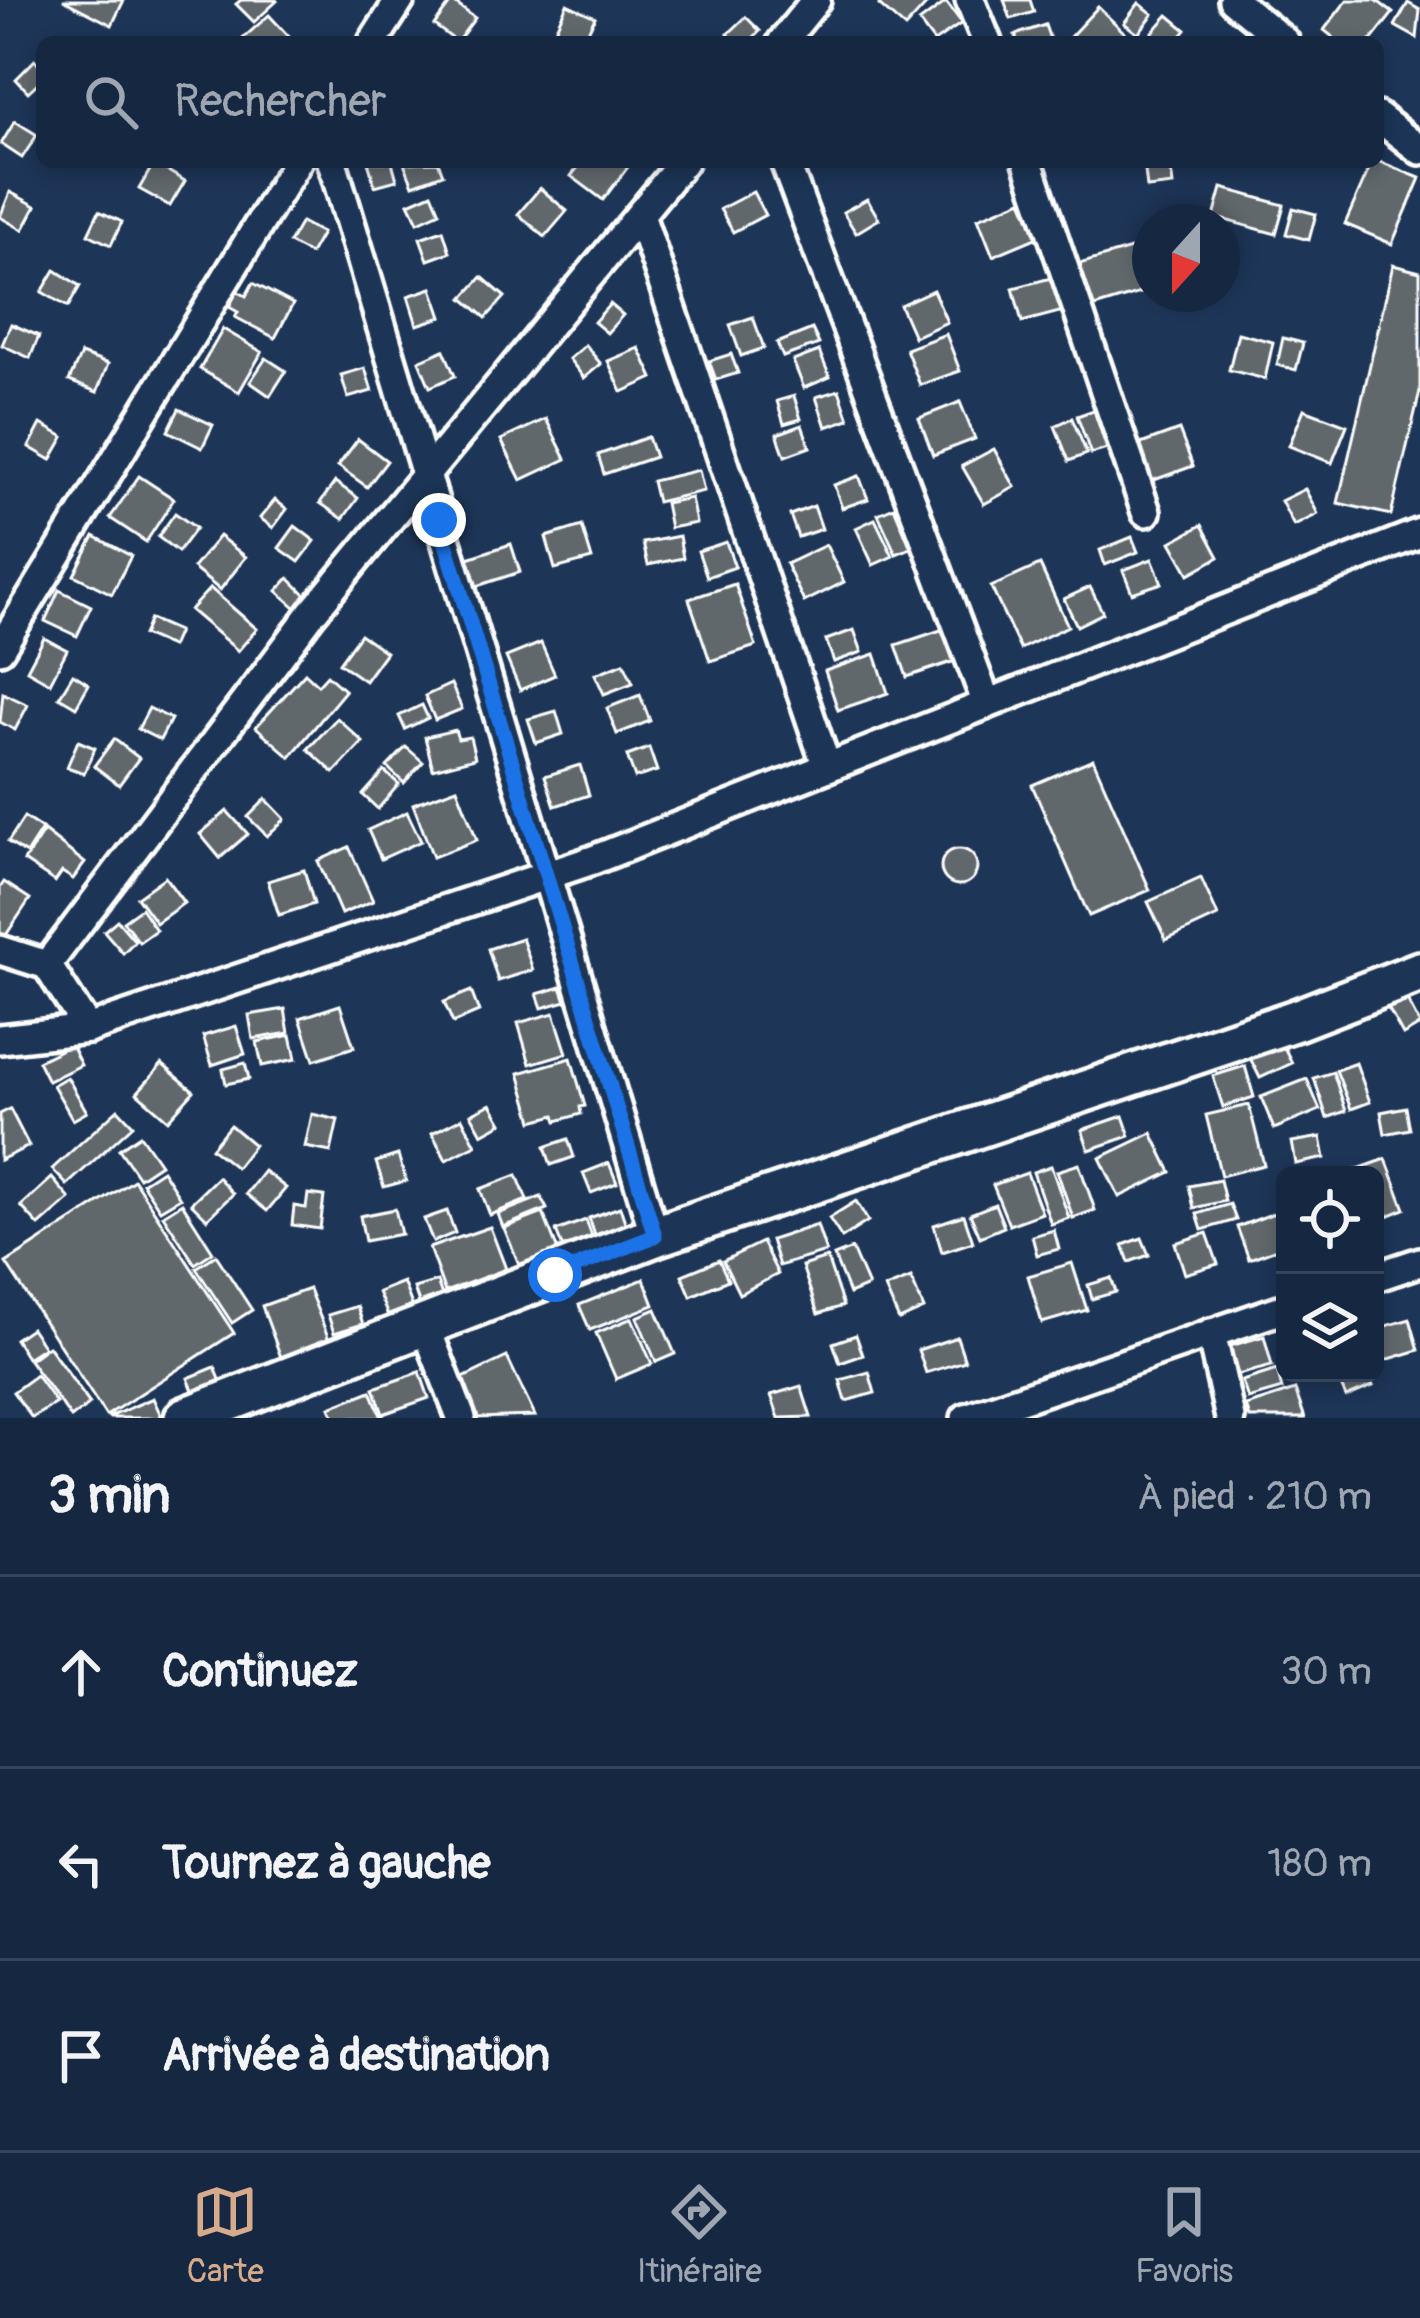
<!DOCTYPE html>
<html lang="fr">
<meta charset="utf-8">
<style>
:root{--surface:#162841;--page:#23344c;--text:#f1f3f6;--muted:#9ea6b1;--line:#35445a;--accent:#d6ab8b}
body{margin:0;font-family:Pangolin,sans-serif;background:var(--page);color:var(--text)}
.controls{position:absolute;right:36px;bottom:36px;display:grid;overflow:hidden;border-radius:18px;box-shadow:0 6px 18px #0003}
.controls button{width:108px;height:108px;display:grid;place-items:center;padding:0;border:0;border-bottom:3px solid var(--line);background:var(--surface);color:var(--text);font:60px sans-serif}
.compass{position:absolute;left:1132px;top:204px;width:108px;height:108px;border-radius:50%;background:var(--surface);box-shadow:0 6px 18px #0003;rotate:201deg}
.stop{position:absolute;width:36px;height:36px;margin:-27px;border:9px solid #1a73e8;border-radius:50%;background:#fff}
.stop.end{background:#1a73e8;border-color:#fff;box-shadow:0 3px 12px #0008}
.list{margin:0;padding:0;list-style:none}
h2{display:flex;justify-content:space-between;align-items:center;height:156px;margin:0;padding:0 48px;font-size:51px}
h2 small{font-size:39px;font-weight:400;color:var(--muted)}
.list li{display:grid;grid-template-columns:78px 1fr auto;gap:36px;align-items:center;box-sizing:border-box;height:192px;padding:0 48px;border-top:3px solid var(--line)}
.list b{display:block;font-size:45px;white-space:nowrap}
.list em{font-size:39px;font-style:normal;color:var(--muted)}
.icon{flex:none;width:66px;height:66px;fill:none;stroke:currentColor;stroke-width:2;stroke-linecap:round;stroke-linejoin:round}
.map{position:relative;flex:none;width:1420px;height:1418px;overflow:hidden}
.search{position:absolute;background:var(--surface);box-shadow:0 6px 18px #0003;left:36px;right:36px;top:36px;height:132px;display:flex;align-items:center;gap:30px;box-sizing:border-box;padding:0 42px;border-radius:18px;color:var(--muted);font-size:45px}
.sheet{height:732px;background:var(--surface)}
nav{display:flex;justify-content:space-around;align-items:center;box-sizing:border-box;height:168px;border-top:3px solid var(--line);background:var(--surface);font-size:33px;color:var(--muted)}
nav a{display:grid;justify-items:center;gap:6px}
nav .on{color:var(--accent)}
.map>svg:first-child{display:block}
.building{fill:#60676c;stroke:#fff;stroke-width:3}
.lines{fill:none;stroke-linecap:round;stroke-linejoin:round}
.minor-casing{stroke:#fff;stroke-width:36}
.secondary-casing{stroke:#fff;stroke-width:48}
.minor{stroke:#1d3557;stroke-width:27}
.secondary{stroke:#1d3557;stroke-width:39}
.route{stroke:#1a73e8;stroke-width:15}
</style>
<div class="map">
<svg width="1420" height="1418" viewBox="0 0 1420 1418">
<rect width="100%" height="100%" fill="#1d3557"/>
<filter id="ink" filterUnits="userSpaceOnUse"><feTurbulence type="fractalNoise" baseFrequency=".00833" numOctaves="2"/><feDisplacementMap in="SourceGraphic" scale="24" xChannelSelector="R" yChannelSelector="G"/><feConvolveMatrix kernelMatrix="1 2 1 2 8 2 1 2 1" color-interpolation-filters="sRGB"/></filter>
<g filter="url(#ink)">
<g class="building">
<path d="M63 0H124L112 25Z"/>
<path d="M241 0H276L277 1 254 22 236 4Z"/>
<path d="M883 0H922L927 4 905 28 879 5Z"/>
<path d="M1004 0H1030L1034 12 1011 19Z"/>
<path d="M1347 0H1376L1393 13 1370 42H1339L1324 30Z"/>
<path d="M452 1 475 18 457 42 434 25Z"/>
<path d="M946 2 962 23 934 42 919 22Z"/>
<path d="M1139 3 1153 14 1138 34 1124 23Z"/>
<path d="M1408 3 1420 10 1417 38 1395 26Z"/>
<path d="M567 4 595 17 583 42 555 30Z"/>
<path d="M1098 7 1127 35 1121 42H1073L1069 38Z"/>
<path d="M269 15 294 42H239Z"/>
<path d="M1168 15 1186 30 1176 42H1163L1152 33Z"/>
<path d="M746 17 760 31 749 42H736L728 34Z"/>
<path d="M1045 25 1051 42H1018L1015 35Z"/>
<path d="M35 60 42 68V79L28 92 16 79Z"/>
<path d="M15 121 37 135 22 158 1 144Z"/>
<path d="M1378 161 1420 178 1392 244 1345 224 1372 162Z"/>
<path d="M368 162H392L397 180 375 186Z"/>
<path d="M438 162 443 174 413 185 404 163Z"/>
<path d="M582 162H630L631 163 603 200 571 176Z"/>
<path d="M1144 162H1170L1173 185 1147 188Z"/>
<path d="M154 163 185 181 170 206 139 189Z"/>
<path d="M540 188 567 211 545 237 518 214Z"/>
<path d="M1222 188 1284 205 1276 234 1214 217Z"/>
<path d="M10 192 36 206 23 230 0 217Z"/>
<path d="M753 192 765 215 733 232 720 209Z"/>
<path d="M432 193 440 212 418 222 409 203Z"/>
<path d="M867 199 879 219 856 233 843 212Z"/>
<path d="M1022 200 1038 237 993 256 978 218Z"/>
<path d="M1293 208 1316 214 1309 240 1286 234Z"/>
<path d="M99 211 122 222 111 245 88 234Z"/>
<path d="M301 222 322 233 310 254 289 243Z"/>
<path d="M443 230 450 252 428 260 420 238Z"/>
<path d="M1134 248 1147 291 1091 308 1079 264Z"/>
<path d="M1393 265 1420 272V391L1391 515 1338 503Z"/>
<path d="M55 270 80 286 68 307 42 292Z"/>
<path d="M1062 275 1071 309 1022 322 1013 288Z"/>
<path d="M482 277 505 297 486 318 463 298Z"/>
<path d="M253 283 293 304 275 338 235 317 238 312 229 307 237 291 246 296Z"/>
<path d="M432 288 442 317 417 325 408 296Z"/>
<path d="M933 290 947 322 914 337 900 305Z"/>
<path d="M610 304 623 315 607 333 594 322Z"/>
<path d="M753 317 764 348 741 356 730 325Z"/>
<path d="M11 324 39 336 30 358 2 345Z"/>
<path d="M223 329 262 352 239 392 200 369Z"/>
<path d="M812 329 819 344 783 357 777 343Z"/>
<path d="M1238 333 1273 342 1265 379 1229 370Z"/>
<path d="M946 334 960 371 920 385 906 349Z"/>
<path d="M1283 338 1303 343 1296 370 1277 365Z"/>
<path d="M585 345 601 364 584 378 569 359Z"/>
<path d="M639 348 653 378 622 392 608 361Z"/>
<path d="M444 350 455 376 430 387 419 361Z"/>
<path d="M819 351 830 377 804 388 793 361Z"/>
<path d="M81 354 108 364 97 392 69 381Z"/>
<path d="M731 354 738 373 716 380 709 361Z"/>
<path d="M266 358 286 371 270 396 250 382Z"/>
<path d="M365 368 372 391 348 398 341 375Z"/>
<path d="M839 390 849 419 826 427 816 397Z"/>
<path d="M794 396 801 419 784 424 777 401Z"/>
<path d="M960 402 975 439 933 455 919 418Z"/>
<path d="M179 409 213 425 202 448 168 431Z"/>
<path d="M1304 409 1347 425 1332 463 1289 446Z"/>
<path d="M1094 410 1107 449 1091 454 1077 416Z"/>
<path d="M1072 418 1087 454 1069 461 1055 426Z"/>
<path d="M546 419 566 459 521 480 501 440Z"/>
<path d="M41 424 64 437 51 460 29 447Z"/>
<path d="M802 425 810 447 785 456 777 434Z"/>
<path d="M1179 430 1193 466 1143 484 1130 448Z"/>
<path d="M648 437 655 457 604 474 598 455Z"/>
<path d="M358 439 387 461 367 487 338 466Z"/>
<path d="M994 449 1015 487 984 504 962 466Z"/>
<path d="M699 470 704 491 657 502 652 481Z"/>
<path d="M139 476 174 499 146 542 110 518Z"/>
<path d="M859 476 868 499 842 508 834 485Z"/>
<path d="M335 482 358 498 343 519 320 503Z"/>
<path d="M1305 489 1318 514 1294 526 1281 501Z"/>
<path d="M691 498 696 523 670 528 665 503Z"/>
<path d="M275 500 287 509 273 528 260 518Z"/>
<path d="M814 506 822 529 798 537 790 515Z"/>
<path d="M894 507 911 548 896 554 878 514Z"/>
<path d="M175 513 196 528 178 552 158 537Z"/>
<path d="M875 519 893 556 873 565 856 528Z"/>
<path d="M1202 525 1219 557 1189 574 1171 542Z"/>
<path d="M295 526 315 541 299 562 279 548Z"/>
<path d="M582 526 592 559 555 569 546 537Z"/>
<path d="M94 536 131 556 112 594 74 575Z"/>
<path d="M219 536 246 557 220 590 193 568Z"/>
<path d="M679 536 683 558 648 565 643 543Z"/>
<path d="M1132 537 1138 552 1105 565 1100 550Z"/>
<path d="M726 542 735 567 707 577 698 551Z"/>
<path d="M511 544 520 572 474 587 465 559Z"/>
<path d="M826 545 844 582 804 602 786 564Z"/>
<path d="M1152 559 1162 583 1132 593 1123 570Z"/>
<path d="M1040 565 1068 626 1020 649 991 587Z"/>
<path d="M289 578 307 596 296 608 277 591Z"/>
<path d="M735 584 756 646 710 661 689 599Z"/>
<path d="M1090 587 1103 613 1077 626 1064 599Z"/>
<path d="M210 588 257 629 238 651 190 610Z"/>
<path d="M59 590 91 606 77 636 45 621Z"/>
<path d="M150 619 178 631 171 647 143 635Z"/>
<path d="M944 629 955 661 907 677 896 645Z"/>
<path d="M854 630 862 652 834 662 826 640Z"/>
<path d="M360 634 386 652 365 681 339 663Z"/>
<path d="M44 638 67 650 50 683 27 670Z"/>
<path d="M541 643 555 675 520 690 506 657Z"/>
<path d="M875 654 888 693 838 710 825 671Z"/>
<path d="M624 663 633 683 604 694 595 674Z"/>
<path d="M305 673 318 685 327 675 345 691 290 757 256 727Z"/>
<path d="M73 674 89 684 76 707 59 697Z"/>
<path d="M451 684 462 709 435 720 425 696Z"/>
<path d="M3 693 28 705 15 730 0 722Z"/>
<path d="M640 695 650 721 617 734 607 708Z"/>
<path d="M422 705 428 718 405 729 399 716Z"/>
<path d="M149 708 171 719 160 740 138 729Z"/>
<path d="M556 711 563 734 536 743 528 719Z"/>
<path d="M337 718 363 742 334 773 308 749Z"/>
<path d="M455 730 458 739 470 737 475 758 433 769 425 737Z"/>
<path d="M114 739 139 758 119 785 94 766Z"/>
<path d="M78 741 95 748 84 773 67 767Z"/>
<path d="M406 747 423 762 404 783 387 767Z"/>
<path d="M649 748 657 771 635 778 627 756Z"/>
<path d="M1093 759 1150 890 1089 916 1032 785Z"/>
<path d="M580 765 589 795 555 806 545 776Z"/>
<path d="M384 771 399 784 378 809 363 795Z"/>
<path d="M457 788 477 840 433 857 413 804Z"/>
<path d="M266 799 285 819 267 836 248 817Z"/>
<path d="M227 811 248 834 220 858 200 834Z"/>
<path d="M407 812 421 841 381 859 368 830Z"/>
<path d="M24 817 42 829 26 854 8 842Z"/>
<path d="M44 831 85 863 73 879 62 872 55 882 24 861Z"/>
<path d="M349 847 373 901 341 914 318 861Z"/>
<circle cx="959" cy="867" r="18"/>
<path d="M304 870 314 904 279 915 268 881Z"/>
<path d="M165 877 184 903 156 923 137 897Z"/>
<path d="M1201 878 1218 916 1166 940 1148 902Z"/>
<path d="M4 882 30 899 0 944V888Z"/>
<path d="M141 908 156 930 139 942 123 921Z"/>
<path d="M117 920 135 941 123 953 104 931Z"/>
<path d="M522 938 533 970 498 981 488 949Z"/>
<path d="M561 987 566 1001 542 1008 537 994Z"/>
<path d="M471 991 479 1012 453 1023 444 1002Z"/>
<path d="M1405 996 1420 1025 1403 1035 1387 1006Z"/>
<path d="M340 1005 354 1047 314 1060 300 1018Z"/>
<path d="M285 1009 289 1033 253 1039 249 1015Z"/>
<path d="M554 1013 567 1053 530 1064 518 1023Z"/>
<path d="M236 1026 245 1054 212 1065 203 1036Z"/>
<path d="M291 1035 296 1059 262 1066 257 1042Z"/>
<path d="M1282 1043 1292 1063 1260 1078 1250 1058Z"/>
<path d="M71 1045 81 1065 48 1081 38 1061Z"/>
<path d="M571 1058 585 1106 580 1107 581 1114 557 1121 555 1115 533 1121 519 1073Z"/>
<path d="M245 1063 249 1079 226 1084 223 1069Z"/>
<path d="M1356 1063 1370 1102 1351 1109 1336 1070Z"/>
<path d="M162 1064 194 1091 168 1120 137 1093Z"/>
<path d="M1245 1066 1254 1097 1223 1107 1213 1076Z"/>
<path d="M1333 1072 1346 1111 1327 1118 1314 1078Z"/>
<path d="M67 1077 87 1112 73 1120 53 1085Z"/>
<path d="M1307 1079 1320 1110 1274 1129 1261 1097Z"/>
<path d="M491 1104 502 1123 482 1134 471 1114Z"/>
<path d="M1249 1105 1264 1165 1221 1176 1206 1115Z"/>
<path d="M1406 1107 1410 1129 1385 1134 1381 1112Z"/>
<path d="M10 1109 29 1146 0 1160V1114Z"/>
<path d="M118 1109 133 1125 67 1185 52 1169Z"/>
<path d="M312 1114 338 1120 331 1152 305 1147Z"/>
<path d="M1123 1116 1130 1136 1089 1150 1082 1130Z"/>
<path d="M462 1118 476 1145 446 1160 432 1133Z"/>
<path d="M230 1125 254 1145 236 1168 211 1148Z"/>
<path d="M1152 1133 1171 1172 1119 1197 1100 1158Z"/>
<path d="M140 1135 160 1164 139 1178 119 1149Z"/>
<path d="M1321 1137 1325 1158 1296 1164 1292 1142Z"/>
<path d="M568 1139 574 1157 551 1165 545 1147Z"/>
<path d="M398 1155 406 1181 384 1187 376 1162Z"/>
<path d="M1386 1159 1405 1209 1375 1221V1175L1344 1174Z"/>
<path d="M609 1163 617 1183 591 1193 583 1173Z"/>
<path d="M1079 1164 1095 1210 1073 1218 1057 1171Z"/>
<path d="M1051 1166 1069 1218 1051 1224 1033 1172Z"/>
<path d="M162 1170 180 1198 160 1210 142 1183Z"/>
<path d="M264 1171 286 1188 267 1211 246 1194Z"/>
<path d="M1027 1173 1042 1213 1009 1225 993 1185Z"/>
<path d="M517 1175 527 1200 490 1215 480 1189Z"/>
<path d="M218 1177 233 1194 207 1219 191 1203Z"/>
<path d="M52 1178 70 1199 39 1226 21 1206Z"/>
<path d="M134 1180 234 1333 106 1416 6 1263Z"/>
<path d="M1220 1180 1225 1201 1194 1208 1189 1186Z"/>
<path d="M308 1194 324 1196 320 1229 292 1225 294 1206 306 1208Z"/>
<path d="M541 1197 547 1209 503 1227 498 1214Z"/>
<path d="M856 1201 868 1221 842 1238 829 1218Z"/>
<path d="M182 1203 213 1252 195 1264 163 1215Z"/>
<path d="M995 1204 1004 1227 980 1237 970 1214Z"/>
<path d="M1230 1204 1236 1220 1202 1230 1197 1214Z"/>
<path d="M620 1207 629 1234 598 1244 589 1218Z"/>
<path d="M395 1209 401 1234 365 1241 360 1216Z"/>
<path d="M447 1211 455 1233 433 1242 424 1219Z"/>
<path d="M1277 1212 1285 1232V1246L1249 1259 1237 1227Z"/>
<path d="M543 1213 559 1253 521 1269 504 1228Z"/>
<path d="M964 1215 973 1242 942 1252 934 1225Z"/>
<path d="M586 1220 595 1245 566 1256 556 1231Z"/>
<path d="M817 1225 826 1252 779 1266 771 1240Z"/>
<path d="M490 1227 506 1269 445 1292 429 1248Z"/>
<path d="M1054 1230 1059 1249 1037 1255 1032 1236Z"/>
<path d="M1207 1233 1218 1264 1185 1274 1175 1243Z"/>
<path d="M1142 1238 1149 1255 1129 1262 1123 1245Z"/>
<path d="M762 1242 778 1274 739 1294 723 1261Z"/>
<path d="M852 1249 868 1286 849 1294 834 1256Z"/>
<path d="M216 1255 252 1310 232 1323 196 1268Z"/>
<path d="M827 1258 843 1306 818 1314 802 1266Z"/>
<path d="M719 1260 728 1280 691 1296 682 1275Z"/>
<path d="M1072 1263 1087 1310 1042 1323 1028 1276Z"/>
<path d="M911 1278 924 1309 899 1320 885 1288Z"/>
<path d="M1111 1278 1116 1292 1092 1299 1088 1285Z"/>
<path d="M644 1279 654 1305 590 1330 579 1305Z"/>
<path d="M437 1281 443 1298 420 1306 414 1288Z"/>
<path d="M403 1282 416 1315 392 1325 378 1292Z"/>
<path d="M309 1289 330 1342 282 1360 262 1306Z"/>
<path d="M357 1306 363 1324 334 1333 328 1315Z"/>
<path d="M656 1309 675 1354 656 1362 637 1317Z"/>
<path d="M632 1318 652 1364 616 1379 596 1333Z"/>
<path d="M1410 1319 1419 1350 1379 1362 1375 1329Z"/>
<path d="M31 1328 44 1347 27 1358 15 1339Z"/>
<path d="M856 1335 863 1355 840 1363 833 1343Z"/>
<path d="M1264 1336 1272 1366 1238 1375 1230 1346Z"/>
<path d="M957 1337 965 1361 926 1373 918 1350Z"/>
<path d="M48 1346 90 1404 71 1418 29 1360Z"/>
<path d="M507 1357 535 1416 475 1418 457 1381Z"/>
<path d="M215 1367 225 1392 198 1403 188 1378Z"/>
<path d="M1277 1370 1282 1389 1248 1399 1242 1381Z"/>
<path d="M420 1372 429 1398 383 1414 374 1388Z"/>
<path d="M869 1372 875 1393 846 1401 840 1380Z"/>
<path d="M1367 1373 1373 1386 1346 1397 1340 1383Z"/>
<path d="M36 1375 56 1403 32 1418 13 1392Z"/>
<path d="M801 1386 811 1417 779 1418 771 1395Z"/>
<path d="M1295 1390 1305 1418H1250L1246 1406Z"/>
<path d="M371 1391 382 1418H335L330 1407Z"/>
<path d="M153 1398 162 1418H110L109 1417Z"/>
</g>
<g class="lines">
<g class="minor-casing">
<g id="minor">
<path d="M970 0 987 42"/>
<path d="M1233 0 1285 42"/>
<path d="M373 42 400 0"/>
<path d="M782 42 816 0"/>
<path d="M1378 117 1420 150"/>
<path d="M332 162 655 1236"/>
<path d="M785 162 987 704"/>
<path d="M1028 162 1146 512"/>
<path d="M640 215 827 767"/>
<path d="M0 649 297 162"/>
<path d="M0 950 47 965 88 1029"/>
<path d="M47 965 312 613 683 162"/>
<path d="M0 1039 88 1029 593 860 1420 533"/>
<path d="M1375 1277 1420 1262"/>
<path d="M425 1325 461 1418"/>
<path d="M1211 1333 1230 1418"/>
<path d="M966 1418 1285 1308"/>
</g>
</g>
<g class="secondary-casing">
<path id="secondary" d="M185 1418 655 1236 1296 1020 1420 972"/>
</g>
<use href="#minor" class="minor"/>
<use href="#secondary" class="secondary"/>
</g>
</g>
<g class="lines" filter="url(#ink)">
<path class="route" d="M439 520 655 1236 555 1275"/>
</g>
</svg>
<div class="controls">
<button><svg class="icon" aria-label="locate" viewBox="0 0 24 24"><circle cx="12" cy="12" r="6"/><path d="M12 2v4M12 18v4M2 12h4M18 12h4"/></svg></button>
<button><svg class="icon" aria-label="layers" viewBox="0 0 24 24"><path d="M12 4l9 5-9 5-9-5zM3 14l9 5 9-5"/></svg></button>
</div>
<svg class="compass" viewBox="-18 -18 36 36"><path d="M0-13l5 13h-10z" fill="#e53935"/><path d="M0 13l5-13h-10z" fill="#9ea6b1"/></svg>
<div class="stop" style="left:555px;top:1275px"></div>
<div class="stop end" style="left:439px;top:520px"></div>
<div class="search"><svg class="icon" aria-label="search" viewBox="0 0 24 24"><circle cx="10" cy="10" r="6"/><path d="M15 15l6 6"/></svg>Rechercher</div>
</div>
<section class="sheet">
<h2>3 min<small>À pied · 210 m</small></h2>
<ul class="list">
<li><svg class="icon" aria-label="ahead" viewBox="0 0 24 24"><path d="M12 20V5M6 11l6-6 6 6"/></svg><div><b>Continuez</b></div><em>30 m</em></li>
<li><svg class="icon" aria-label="left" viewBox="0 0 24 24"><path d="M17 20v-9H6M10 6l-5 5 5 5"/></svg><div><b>Tournez à gauche</b></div><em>180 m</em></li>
<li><svg class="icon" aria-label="arrive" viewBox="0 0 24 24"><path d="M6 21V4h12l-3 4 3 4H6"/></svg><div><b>Arrivée à destination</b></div></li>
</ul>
</section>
<nav>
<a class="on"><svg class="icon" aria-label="map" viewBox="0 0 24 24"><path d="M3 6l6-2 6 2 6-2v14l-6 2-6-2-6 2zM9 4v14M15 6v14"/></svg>Carte</a>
<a><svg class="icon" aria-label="directions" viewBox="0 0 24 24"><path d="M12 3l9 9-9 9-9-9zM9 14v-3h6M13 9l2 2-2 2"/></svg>Itinéraire</a>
<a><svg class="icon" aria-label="saved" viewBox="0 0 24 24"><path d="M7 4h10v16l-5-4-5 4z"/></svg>Favoris</a>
</nav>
